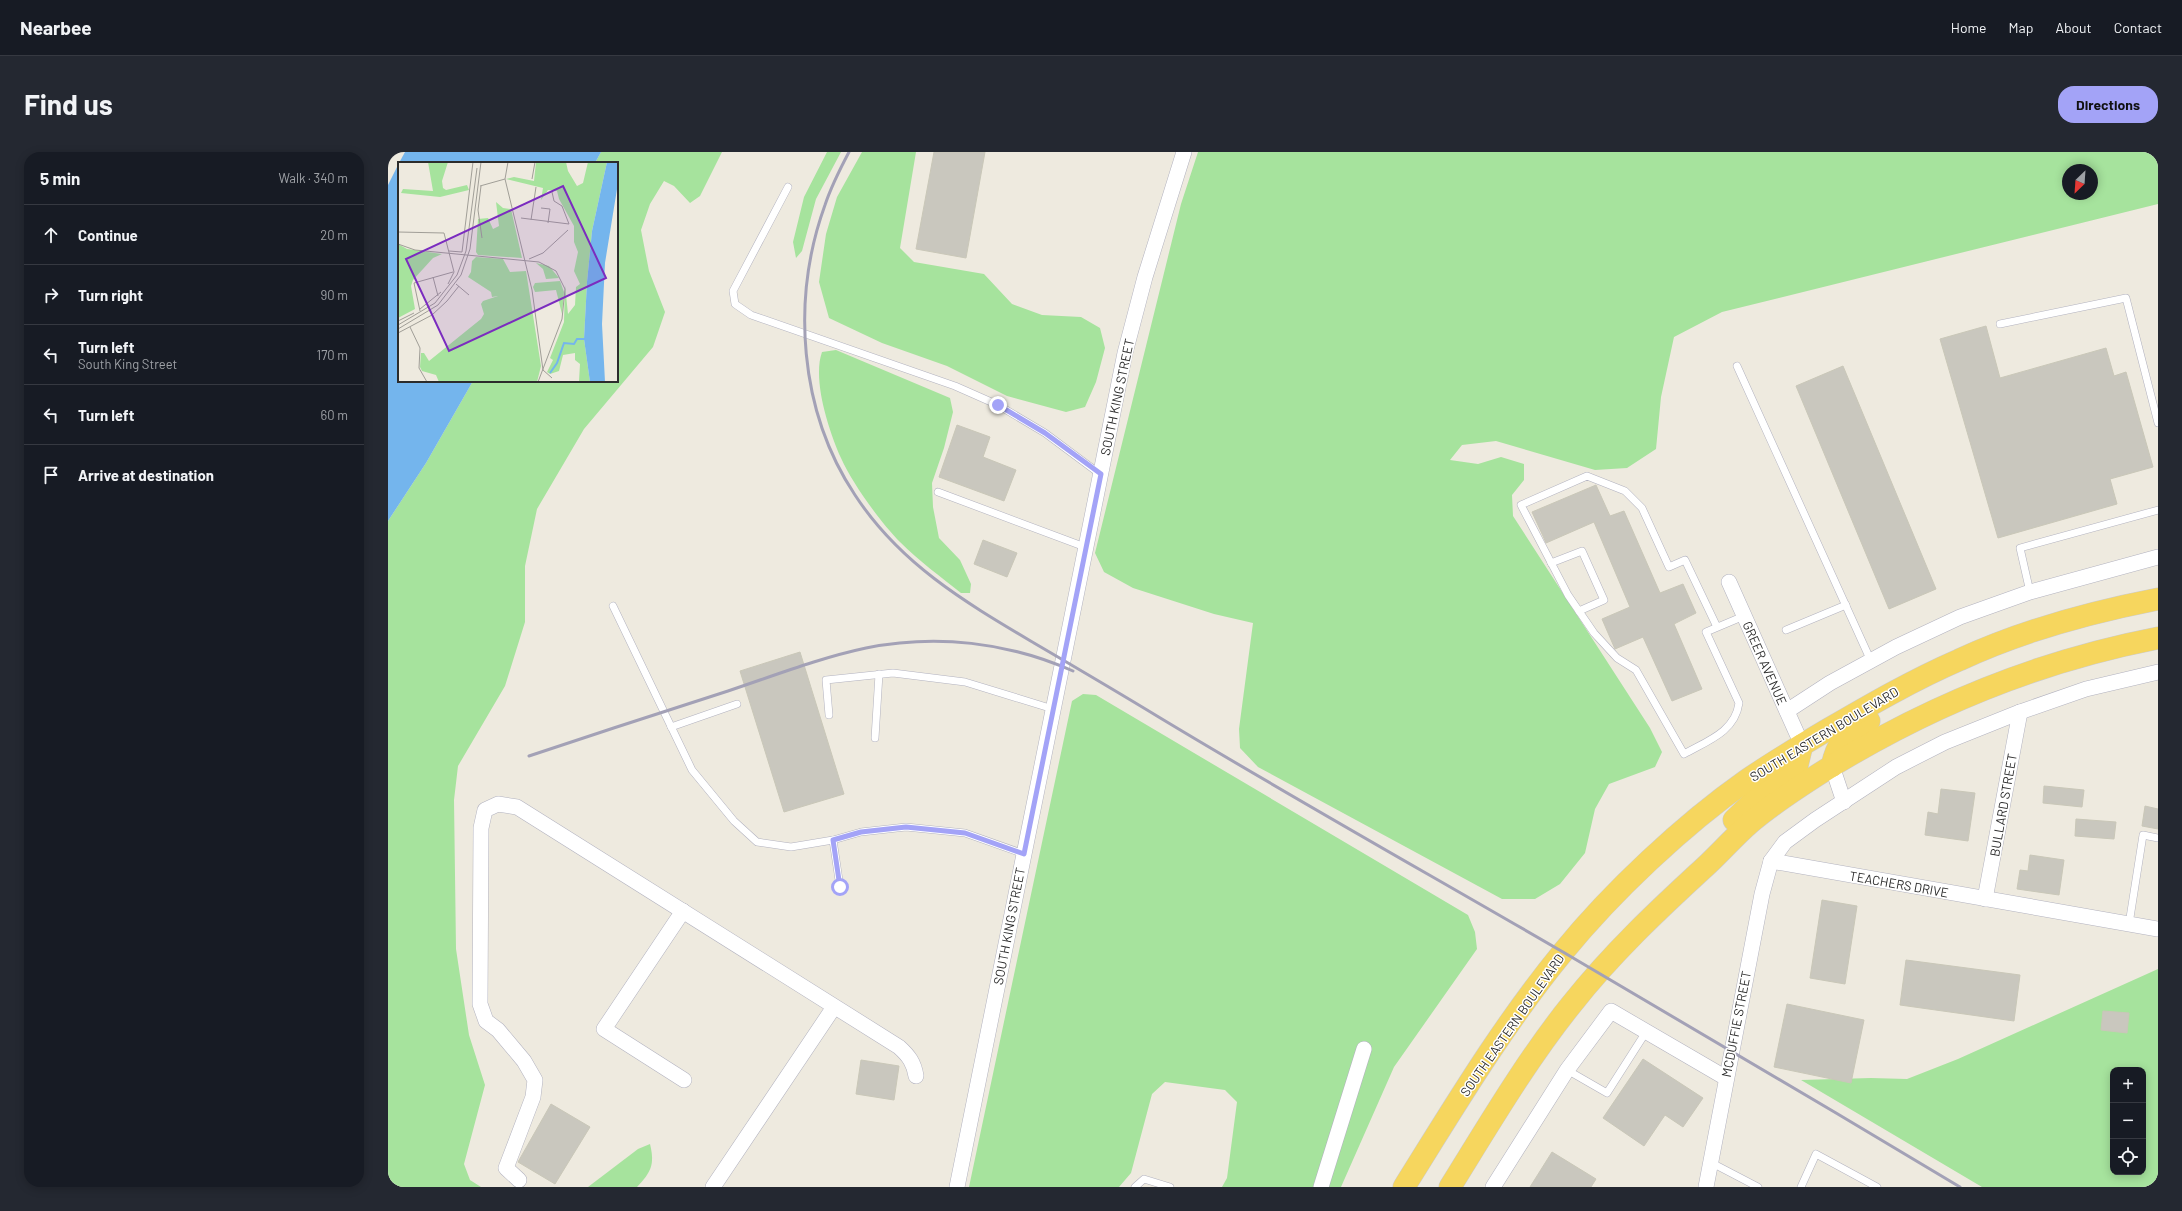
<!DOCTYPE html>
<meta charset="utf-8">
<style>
:root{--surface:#171b24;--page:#242831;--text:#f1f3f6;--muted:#9ea1a6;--line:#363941;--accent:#a3a3f7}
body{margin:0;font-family:Barlow,sans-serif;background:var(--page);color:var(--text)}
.controls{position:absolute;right:12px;bottom:12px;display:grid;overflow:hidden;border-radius:8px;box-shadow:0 2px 10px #0003}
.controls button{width:36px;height:36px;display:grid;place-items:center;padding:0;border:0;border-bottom:1px solid var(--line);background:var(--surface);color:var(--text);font:20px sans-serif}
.compass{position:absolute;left:1674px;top:12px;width:36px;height:36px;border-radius:50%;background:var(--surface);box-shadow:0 2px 10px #0003;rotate:205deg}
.stop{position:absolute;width:12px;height:12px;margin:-9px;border:3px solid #a3a3f7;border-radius:50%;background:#fff}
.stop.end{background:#a3a3f7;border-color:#fff;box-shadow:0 1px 4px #0008}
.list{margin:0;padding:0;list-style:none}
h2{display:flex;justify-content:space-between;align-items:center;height:52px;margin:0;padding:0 16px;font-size:17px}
h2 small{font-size:13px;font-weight:400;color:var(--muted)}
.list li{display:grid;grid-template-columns:26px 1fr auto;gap:12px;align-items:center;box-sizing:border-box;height:60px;padding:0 16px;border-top:1px solid var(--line)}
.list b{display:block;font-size:15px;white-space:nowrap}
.list p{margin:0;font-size:13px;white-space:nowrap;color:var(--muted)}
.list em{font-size:13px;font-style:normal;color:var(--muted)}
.icon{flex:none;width:22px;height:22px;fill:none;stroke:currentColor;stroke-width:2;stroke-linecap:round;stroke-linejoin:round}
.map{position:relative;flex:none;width:1770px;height:1035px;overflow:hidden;border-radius:16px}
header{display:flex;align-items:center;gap:24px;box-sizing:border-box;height:56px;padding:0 20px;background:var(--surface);border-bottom:1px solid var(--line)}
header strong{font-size:19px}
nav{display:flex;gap:22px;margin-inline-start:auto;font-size:14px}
.intro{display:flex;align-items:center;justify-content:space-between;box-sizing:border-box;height:96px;padding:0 24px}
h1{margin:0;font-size:28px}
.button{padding:10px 18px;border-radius:16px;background:var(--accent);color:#111;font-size:14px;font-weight:700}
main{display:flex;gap:24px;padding:0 24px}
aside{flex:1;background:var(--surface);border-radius:16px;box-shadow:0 2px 10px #0003}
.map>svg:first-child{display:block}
.green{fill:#a6e39d;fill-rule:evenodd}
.water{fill:#74b5ed}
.building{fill:#c9c7be;stroke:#c9c7b8}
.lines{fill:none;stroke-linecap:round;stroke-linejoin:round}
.service-casing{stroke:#b2b2bf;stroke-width:8}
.minor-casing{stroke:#b2b2bf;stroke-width:16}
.trunk-casing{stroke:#ccc;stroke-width:23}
.service{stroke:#fff;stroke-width:7}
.minor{stroke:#fff;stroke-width:15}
.trunk{stroke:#f6d65e;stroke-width:22}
.rail{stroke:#a3a1b6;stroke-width:3}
.route{stroke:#a3a3f7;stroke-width:5}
.labels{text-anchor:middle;stroke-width:3;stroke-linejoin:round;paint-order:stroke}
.street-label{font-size:13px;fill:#2c2c2c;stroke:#fff}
.inset-river{fill:none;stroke:#74b5ed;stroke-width:2}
.inset-road{fill:none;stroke:#a09e97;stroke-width:1}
.view{fill:#7b2cbf;fill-opacity:0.15;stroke:#7b2cbf;stroke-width:2}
.inset-edge{fill:none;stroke:#2c2c2c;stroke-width:2}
</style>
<header>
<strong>Nearbee</strong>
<nav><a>Home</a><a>Map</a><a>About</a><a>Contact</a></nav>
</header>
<div class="intro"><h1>Find us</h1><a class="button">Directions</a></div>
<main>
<aside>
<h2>5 min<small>Walk · 340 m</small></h2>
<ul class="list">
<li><svg class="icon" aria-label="ahead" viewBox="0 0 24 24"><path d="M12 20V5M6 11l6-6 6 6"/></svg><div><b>Continue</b></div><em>20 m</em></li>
<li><svg class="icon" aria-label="right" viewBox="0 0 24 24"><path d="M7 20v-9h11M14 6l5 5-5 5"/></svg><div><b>Turn right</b></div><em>90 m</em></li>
<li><svg class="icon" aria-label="left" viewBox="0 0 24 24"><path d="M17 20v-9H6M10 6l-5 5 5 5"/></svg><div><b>Turn left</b><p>South King Street</p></div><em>170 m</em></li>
<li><svg class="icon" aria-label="left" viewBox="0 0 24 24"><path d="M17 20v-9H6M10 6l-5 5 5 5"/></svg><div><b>Turn left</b></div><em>60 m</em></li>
<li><svg class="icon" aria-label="arrive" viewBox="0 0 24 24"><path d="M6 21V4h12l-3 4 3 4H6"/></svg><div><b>Arrive at destination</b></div></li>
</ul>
</aside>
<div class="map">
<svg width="1770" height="1035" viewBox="0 0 1770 1035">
<rect width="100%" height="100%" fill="#eeeadf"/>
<g class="green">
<path d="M213 0H334L312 44 302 51 286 34 276 29 262 52 253 78 261 119 277 160 265 195 196 277 149 357 137 414V470L117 534 70 614 66 648 68 797 81 883 97 933 76 1012 82 1028 93 1035H0V369L38 311 85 229H229V11H207Z"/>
<path d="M439 0H453L428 47 414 99 408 106 405 90 416 45Z"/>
<path d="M474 0H528L512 96 526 110 596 122 624 152 654 163 693 165 712 176 717 196 708 230 697 255 678 260 619 244 559 214 494 191 441 166 431 130 438 82 449 45Z"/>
<path d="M810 0H1770V52L1334 160 1286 185 1273 245 1268 297 1239 316 1207 318 1108 289 1074 293 1062 308 1090 312 1113 305 1136 312V328L1124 343 1125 364 1262 576 1274 600 1267 615 1221 632 1207 657 1197 701 1172 732 1147 747H1114L870 615 852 596 851 577 865 471 826 462 745 436 716 420 707 401 793 52ZM1680 18H1704V42H1680Z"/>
<path d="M448 198 562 246 565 260 556 296 544 331 545 355 551 386 572 408 583 432 582 441H573C553 425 531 409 512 390 493 371 464 331 453 306 441 279 424 228 434 200Z"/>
<path d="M695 542 708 543 1080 763 1087 780 1089 797 1006 915 953 1035H834L839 1026 849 950 837 938 777 930 764 942 743 1021 731 1035H581L684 549Z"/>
<path d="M1770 817V1035H1594L1413 928 1483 926 1519 927 1570 907ZM1725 918H1755V1020H1725Z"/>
<path d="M262 992C267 1013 263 1020 249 1035H200L250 997Z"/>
</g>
<g class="water">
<path d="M17 0H213L207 11H11Z"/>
<path d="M11 11V229H85L38 311 0 369V33Z"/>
</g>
<g class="building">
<path d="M546 0H597L578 106 528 97Z"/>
<path d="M1598 174 1612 226 1718 196 1726 224 1738 220 1765 315 1722 327 1729 352 1610 386 1552 187Z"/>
<path d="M1455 214 1548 437 1501 457 1408 234Z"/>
<path d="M569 273 602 285 595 305 628 318 616 349 551 325Z"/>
<path d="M1208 333 1222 364 1236 359 1272 441 1295 432 1308 461 1286 472 1314 537 1284 549 1255 485 1227 497 1214 467 1242 455 1206 370 1158 391 1155 384 1144 360Z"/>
<path d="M595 388 629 401 619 425 586 412Z"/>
<path d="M412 500 456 642 396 660 352 519Z"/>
<path d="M1656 634 1696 638 1694 655 1655 651Z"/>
<path d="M1553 637 1587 641 1580 689 1537 683 1540 660 1550 662Z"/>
<path d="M1757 654 1770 657V677L1754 674Z"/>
<path d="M1688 667 1728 670 1726 687 1687 684Z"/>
<path d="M1642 703 1676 708 1671 743 1629 737 1632 718 1640 719Z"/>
<path d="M1434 748 1469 754 1457 832 1422 826Z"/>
<path d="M1518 808 1632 823 1626 869 1512 853Z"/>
<path d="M1399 852 1476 868 1463 931 1386 915Z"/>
<path d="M1715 859 1741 861 1739 881 1713 878Z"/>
<path d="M1255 907 1315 946 1295 975 1277 963 1256 994 1215 966Z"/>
<path d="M473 908 511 914 506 948 468 942Z"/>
<path d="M163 952 202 975 167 1032 130 1010Z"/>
<path d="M1164 1000 1208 1027 1203 1035H1142Z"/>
</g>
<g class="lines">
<g class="service-casing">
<g id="service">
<path d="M400 35 345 139 347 152 363 163 567 234 610 253 657 281 712 322"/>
<path d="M1612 172 1738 146 1770 271"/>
<path d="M1349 214 1483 509"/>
<path d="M550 340 697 395"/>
<path d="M1163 411 1194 399 1216 448 1191 459"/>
<path d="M1642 440 1632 396 1770 358"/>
<path d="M225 454 304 618 346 669 369 690 403 695 445 688 473 680 518 675 577 681 636 702"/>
<path d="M1329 475 1297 408 1281 415 1254 356 1237 339 1199 324 1133 353 1180 443 1206 481 1229 506 1248 518 1296 602C1319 589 1347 580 1351 551L1318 480 1356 464"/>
<path d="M1398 478 1458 453"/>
<path d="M441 563 438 528 505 521 577 530 665 557"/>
<path d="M283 575 349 552"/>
<path d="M487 586 491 522"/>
<path d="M445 688 452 735"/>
<path d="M1741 772 1755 683 1770 686"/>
<path d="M1179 918 1219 941 1258 880"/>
<path d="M1322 1010 1370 1035"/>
<path d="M747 1035 756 1027 782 1035"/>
<path d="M1413 1035 1428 1002 1489 1035"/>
</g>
</g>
<g class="minor-casing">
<g id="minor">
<path d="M1341 430 1414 593"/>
<path d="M1399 559 1442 531 1508 495 1572 465 1642 440 1770 405"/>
<path d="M1444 614 1456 650"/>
<path d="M1383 709 1770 777"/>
<path d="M1597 747 1632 560"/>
<path d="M295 759 216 877 296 928"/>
<path d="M131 1028 118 1016 145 945 147 928 136 909 110 878 98 869 92 852 93 676 97 658 110 652 129 655 511 895C521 904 526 911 528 924"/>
<path d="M325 1035 446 855"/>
<path d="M569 1035 737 201 757 125 796 0"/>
<path d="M933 1035 976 897"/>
<path d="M1105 1035 1179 918 1223 859 1338 926"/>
<path d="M1318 1035 1374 742 1383 709 1397 690 1427 668 1508 615 1557 590 1632 560 1698 537 1770 520"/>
</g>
</g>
<g class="trunk-casing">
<g id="trunk">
<path d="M1444 614C1450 586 1459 584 1481 569"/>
<path d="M1346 668 1370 645 1402 624 1409 614 1414 593"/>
<path d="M1016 1035C1066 955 1115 873 1175 800 1224 740 1295 673 1359 628 1385 610 1412 594 1439 578 1482 553 1525 528 1571 508 1633 479 1703 460 1770 447"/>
<path d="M1062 1035C1100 974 1138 909 1183 853 1224 801 1271 757 1319 713 1334 699 1347 684 1362 671 1388 649 1418 630 1447 612 1546 552 1656 508 1770 486"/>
</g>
</g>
<use href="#service" class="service"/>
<use href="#minor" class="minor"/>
<use href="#trunk" class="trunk"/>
<g class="rail">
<path d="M461 0C452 17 443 35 437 53 403 147 411 259 467 343 512 412 577 450 646 491 687 515 728 539 769 564 903 645 1039 721 1175 800 1307 877 1440 956 1572 1035"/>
<path d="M141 604C207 582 274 560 340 539 385 524 431 506 478 496 548 482 620 490 685 519"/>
</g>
</g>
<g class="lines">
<path class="route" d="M452 735 445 688 473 680 518 675 577 681 636 702 713 322 657 281 610 253"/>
</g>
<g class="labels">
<g class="street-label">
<text transform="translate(729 245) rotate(-78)" y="5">SOUTH KING STREET</text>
<text transform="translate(1377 511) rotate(66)" y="5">GREER AVENUE</text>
<text transform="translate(1436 582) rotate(-31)" y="5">SOUTH EASTERN BOULEVARD</text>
<text transform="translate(1615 653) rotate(-80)" y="5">BULLARD STREET</text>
<text transform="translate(1511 732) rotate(10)" y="5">TEACHERS DRIVE</text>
<text transform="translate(621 774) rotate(-79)" y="5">SOUTH KING STREET</text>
<text transform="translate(1348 872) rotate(-79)" y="5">MCDUFFIE STREET</text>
<text transform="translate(1124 873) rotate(-55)" y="5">SOUTH EASTERN BOULEVARD</text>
</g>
</g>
<g transform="translate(10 10)">
<rect width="220" height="220" fill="#eeeadf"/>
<path d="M30 0H50L44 19 45 26 48 28 69 23 71 28 42 35 3 31 5 27 35 29ZM138 0H168L170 9 179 24 185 21 190 0H209L194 69 189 120 186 177 192 220 181 219 182 202 177 198V191L165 193 161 209 152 212 149 210 155 198 152 196 166 160 167 123 170 152 177 143 178 125 182 122 176 109 180 90 176 80V64L161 37 159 29 150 28 143 38 145 26 108 17 116 15 136 19ZM98 40 105 46 113 47 124 96 80 93 78 90 80 57 90 56 95 67 101 64ZM0 82 9 87 44 92 35 96 15 118 13 124 17 147 0 156ZM78 95 105 97 112 110 128 109 143 204 139 220H41L38 213 24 209 22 205 23 191H26L31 199 83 157 86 152 83 142 85 139 100 134 94 135 93 130 70 115 73 110 74 99ZM138 101 151 104 161 116 148 117 145 107ZM162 119 166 130 164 152 158 128 137 130 135 125 137 121Z" fill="#a6e39d"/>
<path d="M209 0H220V21L207 101 204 162 207 220H192L186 177 189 120 194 69Z" fill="#74b5ed"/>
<path class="inset-river" d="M152 211 159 201 166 181 176 182 179 177H187"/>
<path class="inset-road" d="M110 0 107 17 134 128 145 208 154 216M134 17 137 0M82 24 107 17M83 24 80 48 84 76M0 36V64M143 46 152 47 150 61M123 56 171 62 164 44 156 39 154 30M133 58 138 25M0 70 46 71 56 110M0 82 17 88 141 100 158 109 167 127 164 157 140 220M51 89 64 90 75 0M131 97 145 91 170 68M35 115 40 134M50 122 56 110M58 122 71 133M22 147 43 130M22 149 16 121 55 110M0 159 16 151M0 163 37 141 59 113 68 89 79 6M12 165 22 186 21 206 29 220M0 167 40 143 63 113 72 87 83 0M0 171 34 153 49 139 61 124"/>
<path class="view" d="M165 24 208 116 51 189 8 97Z"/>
<rect width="220" height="220" class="inset-edge"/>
</g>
</svg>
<div class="controls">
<button>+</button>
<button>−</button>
<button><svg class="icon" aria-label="locate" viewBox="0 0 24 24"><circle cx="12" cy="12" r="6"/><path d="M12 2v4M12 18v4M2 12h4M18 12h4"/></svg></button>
</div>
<svg class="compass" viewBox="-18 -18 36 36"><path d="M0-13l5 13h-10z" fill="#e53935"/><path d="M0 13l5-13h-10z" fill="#9ea1a6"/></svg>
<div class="stop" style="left:452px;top:735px"></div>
<div class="stop end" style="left:610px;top:253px"></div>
</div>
</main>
